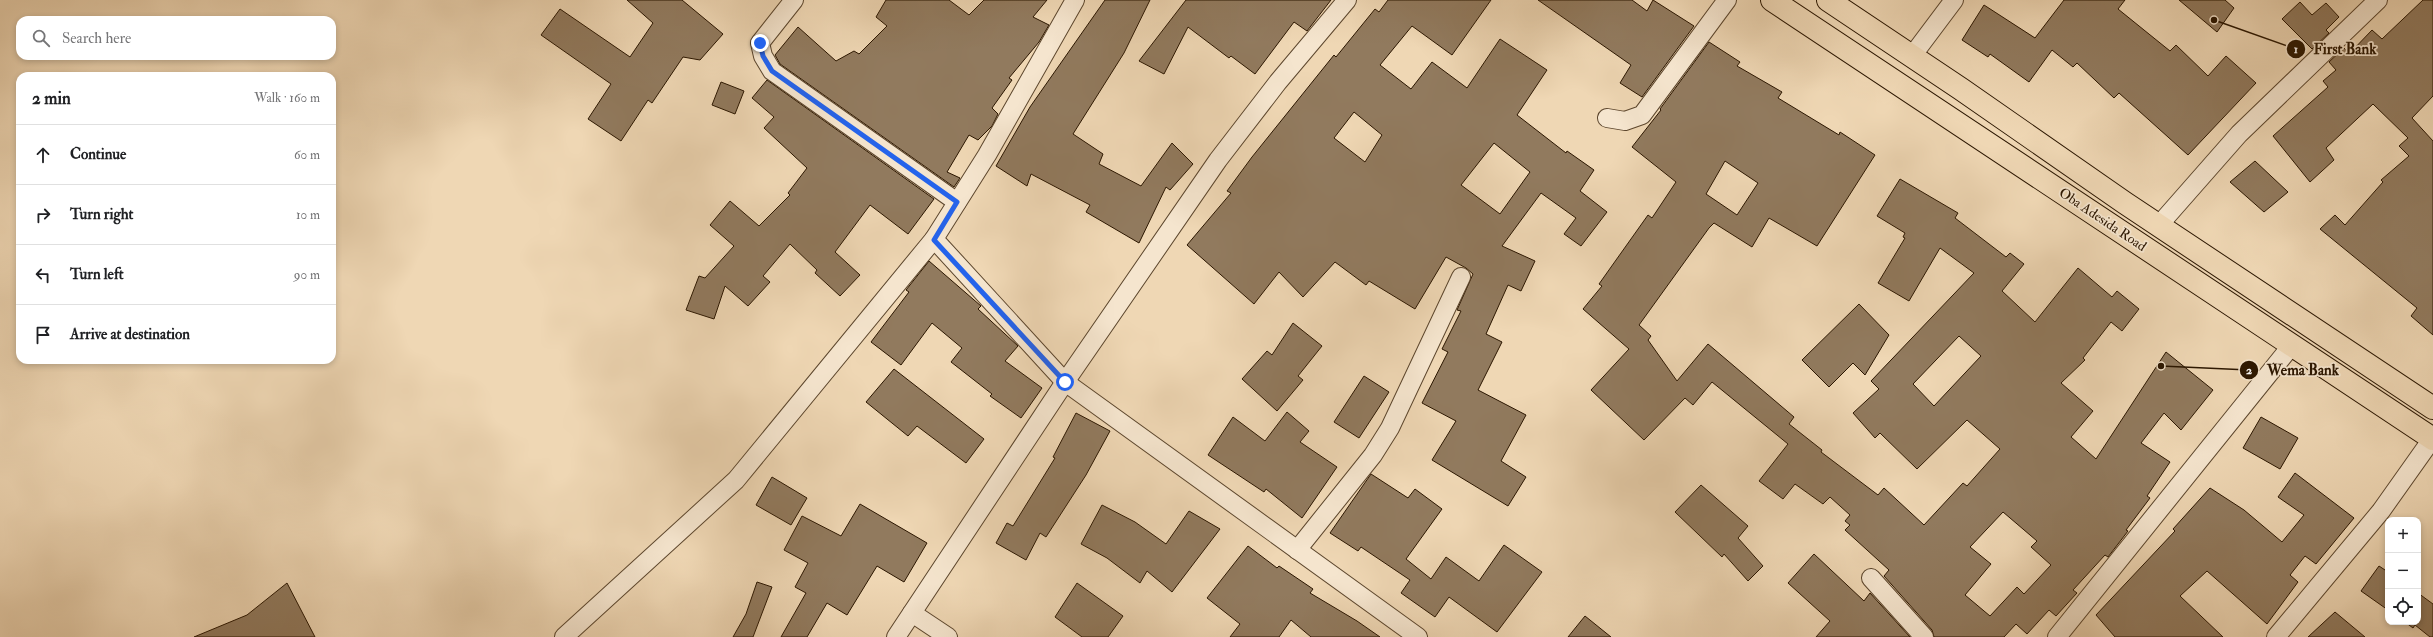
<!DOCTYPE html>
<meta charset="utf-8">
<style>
:root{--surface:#fff;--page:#f6f6f6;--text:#202124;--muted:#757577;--line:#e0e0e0}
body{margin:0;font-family:"IM FELL Double Pica",serif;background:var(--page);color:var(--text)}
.controls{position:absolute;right:12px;bottom:12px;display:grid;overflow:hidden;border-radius:8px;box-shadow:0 2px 6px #0003}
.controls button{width:36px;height:36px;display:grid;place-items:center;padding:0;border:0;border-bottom:1px solid var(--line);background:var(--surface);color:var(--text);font:20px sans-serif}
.stop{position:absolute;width:12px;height:12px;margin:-9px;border:3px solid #2563eb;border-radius:50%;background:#fff}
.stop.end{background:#2563eb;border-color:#fff;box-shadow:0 1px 4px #0008}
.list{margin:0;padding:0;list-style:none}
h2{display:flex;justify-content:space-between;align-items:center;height:52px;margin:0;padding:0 16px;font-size:17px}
h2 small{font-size:13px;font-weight:400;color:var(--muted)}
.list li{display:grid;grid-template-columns:26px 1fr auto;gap:12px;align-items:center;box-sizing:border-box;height:60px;padding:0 16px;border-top:1px solid var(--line)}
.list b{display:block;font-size:15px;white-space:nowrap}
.list em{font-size:13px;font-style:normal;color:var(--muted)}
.icon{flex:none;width:22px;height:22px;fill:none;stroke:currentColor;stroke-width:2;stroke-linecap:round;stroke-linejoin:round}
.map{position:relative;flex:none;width:2433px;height:637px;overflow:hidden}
.search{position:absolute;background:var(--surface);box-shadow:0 2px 6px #0003;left:16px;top:16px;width:320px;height:44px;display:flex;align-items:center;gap:10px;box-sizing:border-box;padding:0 14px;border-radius:12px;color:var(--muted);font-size:15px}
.panel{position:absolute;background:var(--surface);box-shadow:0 2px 6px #0003;left:16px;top:72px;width:320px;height:292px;border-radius:12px}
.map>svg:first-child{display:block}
.building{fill:#917a5e;stroke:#2b1600;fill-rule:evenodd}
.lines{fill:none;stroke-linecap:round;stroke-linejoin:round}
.street-casing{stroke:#5c462d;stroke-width:20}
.primary-casing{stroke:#2b1600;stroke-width:24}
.street{stroke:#f5e5ce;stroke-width:18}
.primary{stroke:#efd7b4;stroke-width:22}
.route{stroke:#2563eb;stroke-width:5}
.labels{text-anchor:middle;stroke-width:3.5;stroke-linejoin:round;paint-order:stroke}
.street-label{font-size:14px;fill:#2b1600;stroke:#f5e5ce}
.leader{fill:none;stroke:#2b1600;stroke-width:1.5}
.callout-dot{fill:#2b1600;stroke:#f5e5ce;stroke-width:1.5}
.mark-label{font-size:12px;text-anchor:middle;font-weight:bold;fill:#fff}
.callout-label{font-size:15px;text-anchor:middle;font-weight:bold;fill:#2b1600;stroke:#f5e5ce;stroke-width:3.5;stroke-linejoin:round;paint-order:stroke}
</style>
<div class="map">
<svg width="2433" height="637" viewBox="0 0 2433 637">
<rect width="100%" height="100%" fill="#efd7b4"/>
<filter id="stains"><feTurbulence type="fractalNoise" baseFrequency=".005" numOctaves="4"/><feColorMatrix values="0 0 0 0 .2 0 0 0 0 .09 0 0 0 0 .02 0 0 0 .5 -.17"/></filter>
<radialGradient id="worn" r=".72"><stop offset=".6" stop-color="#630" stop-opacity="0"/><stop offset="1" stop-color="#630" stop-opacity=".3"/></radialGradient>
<g class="building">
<path d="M627 0H682L723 34 700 60 683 57 652 103 648 100 621 141 588 119 611 84 541 35 560 9 630 57 653 23Z"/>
<path d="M886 0H949L969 15 984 0H1047L1033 17 1049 25 1039 42 1009 78 1012 80 992 108 998 114 992 126 978 140 969 135 947 172 960 178 954 187 780 64 775 55 798 27 836 61 854 51 859 54 887 26 876 17Z"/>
<path d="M1105 0H1150L1124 53 1073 134 1103 154 1099 164 1141 186 1172 143 1193 164 1170 190 1166 187 1139 243 1086 212 1090 205 1031 174 1027 186 996 166 1030 107Z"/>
<path d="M1186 0H1331L1307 31 1294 22 1255 74 1231 56 1229 58 1188 27 1164 74 1139 61Z"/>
<path d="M1388 0H1491L1452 55 1412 26 1380 65 1411 89 1432 62 1467 88 1500 39 1547 70 1517 115 1566 153 1567 151 1594 170 1580 191 1607 212 1581 246 1564 234 1576 218 1541 193 1502 246 1535 261 1521 291 1508 285 1486 334 1502 342 1478 390 1526 415 1501 461 1526 477 1508 506 1432 460 1456 421 1422 403 1448 352 1442 349 1461 311 1457 310 1473 274 1466 268 1446 257 1415 309 1369 281 1366 285 1335 262 1303 297 1279 272 1254 304 1187 245 1231 193 1227 191 1252 157 1334 55 1336 57 1375 9 1379 12ZM1354 112 1382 135 1365 162 1334 138ZM1494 143 1530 172 1500 214 1461 185Z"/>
<path d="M1538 0H1632L1647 11 1653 0 1694 26 1642 97 1620 83 1631 65Z"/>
<path d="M2064 0H2125L2118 9 2170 51 2176 45 2208 76 2226 56 2256 83 2188 155 2119 93 2114 98 2077 63 2073 67 2052 50 2029 82 1990 54 1988 57 1962 40 1984 5 2035 38Z"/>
<path d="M2179 0H2225L2234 8 2217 32Z"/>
<path d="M2423 0H2433V96L2412 118 2433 141V335L2411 316 2417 308 2320 229 2335 215 2345 225 2383 182 2381 180 2409 156 2399 146 2408 138 2373 104 2326 148 2334 160 2310 182 2273 136 2328 87 2323 81 2336 70 2329 62 2344 48 2349 54 2372 30 2382 39Z"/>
<path d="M2300 2 2312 15 2326 3 2339 17 2326 30 2329 33 2312 49 2282 19Z"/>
<path d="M1709 42 1740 62 1737 66 1782 92 1778 98 1839 135 1840 132 1875 155 1817 246 1769 218 1752 247 1714 223 1709 228 1639 325 1651 336 1648 340 1677 381 1708 344 1794 417 1789 424 1822 450 1821 452 1878 495 1884 488 1924 525 1963 483 1967 486 2000 449 1967 420 1917 469 1880 433 1875 438 1853 413 1879 389 1871 381 1974 273 1940 248 1909 301 1878 283 1905 238 1903 237 1905 233 1877 216 1900 179 1958 213 1955 218 2006 257 2010 253 2024 264 2002 291 2035 322 2078 268 2112 297 2117 291 2139 309 2122 331 2111 322 2083 358 2085 360 2061 383 2093 411 2071 437 2096 459 2166 352 2213 390 2181 430 2164 413 2141 443 2170 462 2147 496 2150 498 2126 530 2128 531 2108 557 2105 555 2073 590 2077 593 2056 616 2049 610 2027 634 2016 624 2004 637H1934L1932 630 1884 576 1889 570 1845 530 1850 525 1845 521 1850 515 1830 497 1823 504 1795 484 1783 499 1759 481 1788 444 1712 382 1693 405 1685 398 1644 440 1591 390 1629 349 1583 309 1602 286 1599 284 1648 215 1652 218 1676 182 1632 147 1661 110 1660 109ZM1725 161 1758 183 1737 215 1706 194ZM1959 336 1981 356 1934 406 1913 384ZM2003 512 2037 541 2031 547 2051 565 2024 594 2017 587 1990 616 1965 595 1991 564 1970 547Z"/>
<path d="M767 80 934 199 908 234 870 205 835 252 860 275 840 296 815 273 817 270 790 244 763 276 770 282 748 306 725 286 714 319 686 310 699 276 705 278 734 246 710 225 730 201 759 226 790 195 788 193 807 168 764 128 774 117 752 98Z"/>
<path d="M721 82 744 91 735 114 712 105Z"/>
<path d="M2255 161 2288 192 2264 212 2230 182Z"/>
<path d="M929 261 981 306 978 309 1018 346 1005 361 1042 388 1021 418 990 396 992 394 951 362 962 348 932 323 901 365 871 342 909 292 906 290Z"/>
<path d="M1859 304 1889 335 1865 375 1853 363 1829 387 1802 360Z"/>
<path d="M1293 323 1322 346 1298 376 1303 380 1277 411 1242 379 1267 351 1272 355Z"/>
<path d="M894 369 984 439 966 463 917 426 908 436 866 402Z"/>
<path d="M1364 376 1389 392 1359 438 1334 422Z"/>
<path d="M1287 412 1309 431 1300 442 1337 467 1302 518 1266 489 1264 492 1208 455 1233 417 1265 441Z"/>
<path d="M1076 413 1110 431 1086 475 1046 537 1040 533 1026 560 996 543 1007 523 1013 526 1055 458 1053 457Z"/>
<path d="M2261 417 2298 438 2280 469 2243 448Z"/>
<path d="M2295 473 2354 518 2316 564 2305 556 2290 575 2298 582 2267 624 2207 571 2180 596 2223 637H2115L2096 615 2175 531 2173 529 2210 488 2244 510 2282 542 2304 515 2278 497Z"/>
<path d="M1371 474 1408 498 1415 489 1442 509 1406 559 1431 579 1446 557 1479 581 1504 545 1542 572 1497 632 1449 597 1435 617 1401 593 1410 580 1361 547 1358 551 1330 533Z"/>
<path d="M772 477 807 498 791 525 756 505Z"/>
<path d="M1701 485 1748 526 1738 538 1763 566 1748 581 1724 554 1722 557 1675 512Z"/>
<path d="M860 504 927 543 904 582 877 566 847 615 827 603 807 637H781L806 593 795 587 808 563 784 550 802 516 841 536Z"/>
<path d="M1102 505 1135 522 1166 544 1189 511 1220 529 1172 592 1147 571 1140 583 1107 558 1081 544Z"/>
<path d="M1248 546 1277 568 1279 566 1313 589 1310 593 1357 621 1380 637H1311L1291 620 1279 637H1230L1240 624 1207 598Z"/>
<path d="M1814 554 1864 601 1870 593 1910 637H1816L1830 621 1788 583Z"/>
<path d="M2379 566 2388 572V610L2361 591Z"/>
<path d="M757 582 772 587 753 637H733L746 614Z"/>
<path d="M287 583 315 637H194L247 615Z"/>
<path d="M1077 583 1123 616 1108 637H1082L1055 617Z"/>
<path d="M2418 593 2433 604V637H2430L2415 625 2413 628 2405 622H2418Z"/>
<path d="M2335 612 2365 637H2308Z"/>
<path d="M1585 616 1611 637H1568Z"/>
</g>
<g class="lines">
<g class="street-casing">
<g id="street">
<path d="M794 0 760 43 763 56 772 71 957 202"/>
<path d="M1075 0 987 155 934 239 1065 382 1418 637"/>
<path d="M1912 56 1954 0"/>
<path d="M1607 118 1625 121 1642 115 1727 0"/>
<path d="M2159 225 2239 134 2378 0"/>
<path d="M1297 550 1373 455 1390 428 1461 277"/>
<path d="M1871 578 1924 637"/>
<path d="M912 613 948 637"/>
<path d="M564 637 736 480 934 239"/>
<path d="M896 637 1065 382 1218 160 1278 82 1347 0"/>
<path d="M2057 637 2292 345"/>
<path d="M2276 637 2381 511 2432 439"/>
</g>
</g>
<g class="primary-casing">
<g id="primary">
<path d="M1772 0 2433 439"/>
<path d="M1828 0 1961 89 2125 203 2433 408"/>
</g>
</g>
<use href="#street" class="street"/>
<use href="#primary" class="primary"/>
</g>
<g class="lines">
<path class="route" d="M760 43 763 56 772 71 957 202 934 240 1065 382"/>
</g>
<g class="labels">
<g class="street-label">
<text transform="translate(2103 219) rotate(34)" y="5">Oba Adesida Road</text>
</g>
</g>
<path class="leader" d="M2214 20L2296 49M2161 366L2249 370"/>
<g class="callout-dot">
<circle cx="2214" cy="20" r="4"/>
<circle cx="2161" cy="366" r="4"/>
<circle cx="2296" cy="49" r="10"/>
<circle cx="2249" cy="370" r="10"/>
</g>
<g class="mark-label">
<text x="2296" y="53">1</text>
<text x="2249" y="374">2</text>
</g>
<g class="callout-label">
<text x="2345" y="54">First Bank</text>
<text x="2303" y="375">Wema Bank</text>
</g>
<rect width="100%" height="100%" filter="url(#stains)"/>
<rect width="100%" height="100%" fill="url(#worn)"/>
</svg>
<div class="controls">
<button>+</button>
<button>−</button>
<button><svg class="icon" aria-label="locate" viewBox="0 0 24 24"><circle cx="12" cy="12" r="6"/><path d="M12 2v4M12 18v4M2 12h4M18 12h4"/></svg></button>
</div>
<div class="stop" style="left:1065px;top:382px"></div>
<div class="stop end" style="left:760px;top:43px"></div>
<div class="search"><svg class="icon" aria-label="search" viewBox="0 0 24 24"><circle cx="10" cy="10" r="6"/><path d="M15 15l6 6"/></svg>Search here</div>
<section class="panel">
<h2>2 min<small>Walk · 160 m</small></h2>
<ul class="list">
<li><svg class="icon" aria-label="ahead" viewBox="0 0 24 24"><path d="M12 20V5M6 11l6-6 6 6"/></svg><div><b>Continue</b></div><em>60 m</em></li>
<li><svg class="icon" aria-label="right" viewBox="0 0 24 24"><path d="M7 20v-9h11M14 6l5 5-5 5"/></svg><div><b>Turn right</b></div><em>10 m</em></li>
<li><svg class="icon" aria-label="left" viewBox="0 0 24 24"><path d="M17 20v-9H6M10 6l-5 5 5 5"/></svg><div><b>Turn left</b></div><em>90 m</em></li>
<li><svg class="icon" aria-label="arrive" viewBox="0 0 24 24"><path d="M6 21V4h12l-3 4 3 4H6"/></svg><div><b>Arrive at destination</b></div></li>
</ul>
</section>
</div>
